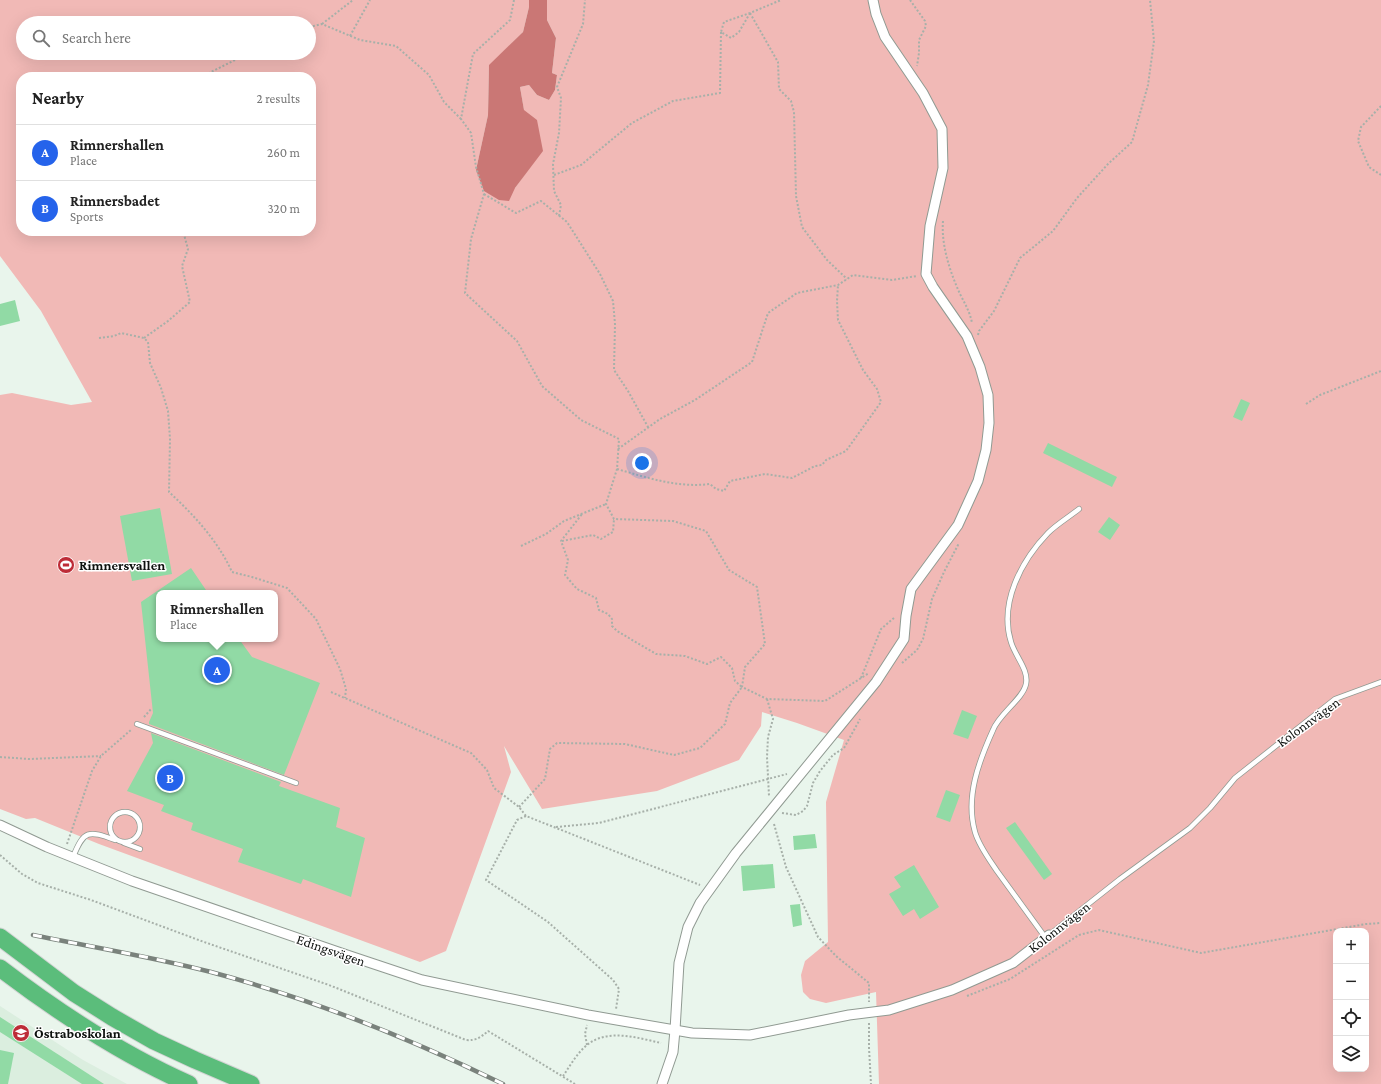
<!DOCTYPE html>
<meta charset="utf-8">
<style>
:root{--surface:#fff;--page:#f6f6f6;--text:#222;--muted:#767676;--line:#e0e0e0;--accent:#2563eb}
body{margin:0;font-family:"Crimson Pro",serif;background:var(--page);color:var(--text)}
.controls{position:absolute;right:12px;bottom:12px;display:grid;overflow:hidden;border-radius:8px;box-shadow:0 4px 16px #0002}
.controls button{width:36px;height:36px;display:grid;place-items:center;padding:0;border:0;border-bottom:1px solid var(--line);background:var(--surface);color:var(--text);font:20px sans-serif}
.you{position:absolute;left:642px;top:463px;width:14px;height:14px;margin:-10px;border:3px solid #fff;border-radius:50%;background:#1a73e8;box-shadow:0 0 0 6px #1a73e833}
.badge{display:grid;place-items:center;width:26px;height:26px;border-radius:50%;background:var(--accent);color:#fff;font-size:13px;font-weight:700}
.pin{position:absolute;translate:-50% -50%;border:2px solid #fff;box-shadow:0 1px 4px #0006}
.popup{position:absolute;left:156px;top:590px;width:122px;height:52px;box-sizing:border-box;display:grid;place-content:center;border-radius:8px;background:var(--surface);filter:drop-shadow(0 1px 3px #0005);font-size:13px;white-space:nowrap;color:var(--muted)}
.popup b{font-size:15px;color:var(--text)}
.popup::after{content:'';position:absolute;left:50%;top:100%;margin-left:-8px;border:8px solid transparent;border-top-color:var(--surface)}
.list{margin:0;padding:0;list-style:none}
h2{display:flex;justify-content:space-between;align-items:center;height:52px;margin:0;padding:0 16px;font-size:17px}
h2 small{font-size:13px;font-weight:400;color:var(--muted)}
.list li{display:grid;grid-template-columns:26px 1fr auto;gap:12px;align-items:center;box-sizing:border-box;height:56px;padding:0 16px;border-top:1px solid var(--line)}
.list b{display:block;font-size:15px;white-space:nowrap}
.list p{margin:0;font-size:13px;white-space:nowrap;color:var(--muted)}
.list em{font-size:13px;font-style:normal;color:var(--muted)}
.icon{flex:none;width:22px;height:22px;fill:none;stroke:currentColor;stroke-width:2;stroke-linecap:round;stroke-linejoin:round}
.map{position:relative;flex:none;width:1381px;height:1084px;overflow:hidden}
.search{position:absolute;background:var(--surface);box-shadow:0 4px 16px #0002;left:16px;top:16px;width:300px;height:44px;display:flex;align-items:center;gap:10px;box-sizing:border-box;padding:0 14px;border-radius:22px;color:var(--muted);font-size:15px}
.panel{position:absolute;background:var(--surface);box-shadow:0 4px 16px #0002;left:16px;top:72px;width:300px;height:164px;border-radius:16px}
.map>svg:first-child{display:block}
.built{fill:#dbeedf}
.green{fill:#f1b9b6;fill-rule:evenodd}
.water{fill:#ca7775}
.building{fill:#91daa5}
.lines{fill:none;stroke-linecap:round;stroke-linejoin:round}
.lane-casing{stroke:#909a92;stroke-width:6}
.street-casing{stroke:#909a92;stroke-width:11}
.highway-casing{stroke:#d3d4d4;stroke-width:19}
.path{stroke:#a7b0a9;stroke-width:2;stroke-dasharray:2 2;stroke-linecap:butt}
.lane{stroke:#fff;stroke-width:4.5}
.street{stroke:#fff;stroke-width:9}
.highway{stroke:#5bbd7b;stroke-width:17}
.rail-casing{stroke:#7a827c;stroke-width:4.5}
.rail{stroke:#fff;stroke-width:3;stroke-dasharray:9;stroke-linecap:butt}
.labels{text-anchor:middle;stroke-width:3;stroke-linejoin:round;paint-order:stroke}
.poi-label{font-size:14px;font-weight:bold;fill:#0d110e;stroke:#fff;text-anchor:start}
.street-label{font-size:14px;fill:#0d110e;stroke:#fff}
</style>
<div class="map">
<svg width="1381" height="1084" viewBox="0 0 1381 1084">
<rect width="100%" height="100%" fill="#e9f5ec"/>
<path class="built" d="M0 1006 83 1060 127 1084H0Z"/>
<path class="green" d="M0 0H529V7L523 32 489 66 488 115 476 170 515 188 533 163 520 87 529 85 537 95 549 100 555 90 557 75 552 73 556 38 547 20V0H1381V1084H879L876 992 826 1003 810 999 803 992 801 975 805 961 828 942 826 802 844 740 797 723 762 712 761 726 739 760 657 791 542 809 504 746 511 772 446 951 420 962 99 844 35 818 26 819 0 809V395L12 393 71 405 92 402 41 311 0 256ZM23 23H309V53H23ZM21 77H311V231H21ZM159 593H275V639H159ZM1336 931H1366V1069H1336Z"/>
<path class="water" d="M529 0H547V20L556 38 552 73 557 75 555 90 549 100 537 95 529 85 520 87 524 110 537 120 543 151 515 188 509 201 499 200 484 191 476 170 488 115 489 65 523 32 529 7Z"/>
<g class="building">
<path d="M15 300 20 321 0 326V304Z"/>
<path d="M1241 399 1250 403 1242 421 1233 417Z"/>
<path d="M1048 443 1117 477 1112 487 1043 453Z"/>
<path d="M160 508 172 574 132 581 120 516Z"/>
<path d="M1109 517 1120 525 1110 540 1098 532Z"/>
<path d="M191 568 208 593H159V639H239L252 657 320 683 284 775 149 724V722L153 713 141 602Z"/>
<path d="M962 710 977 716 968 739 953 734Z"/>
<path d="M151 733 281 782 279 786 340 808 336 827 365 838 351 897 303 879 301 884 238 862 243 849 191 830 193 823 161 811 164 805 127 791 153 743Z"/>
<path d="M946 790 960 795 950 822 936 817Z"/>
<path d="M1015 822 1052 874 1044 880 1006 828Z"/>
<path d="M815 834 817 848 794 850 793 836Z"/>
<path d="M773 864 775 888 743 891 741 866Z"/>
<path d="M914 865 939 907 920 919 914 909 903 916 889 894 901 887 894 877Z"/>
<path d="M800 904 802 925 793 927 790 905Z"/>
<path d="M0 1017 104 1084H82L0 1032Z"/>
<path d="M0 1050 14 1053 8 1084H0Z"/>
</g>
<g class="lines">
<g class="lane-casing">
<g id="lane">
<path d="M137 724 296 783"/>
<circle cx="125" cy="827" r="15"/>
<path d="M124 843 140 849"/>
<path d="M73 857C84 830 88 830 115 840"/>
<path d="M1049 935 1120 879 1190 828 1210 808 1235 778 1335 699 1381 682"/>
<path d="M1045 937C1029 915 1013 893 997 871 989 859 979 846 975 832 965 797 979 761 993 730 999 714 1023 699 1026 684 1029 670 1015 656 1011 642 999 603 1021 561 1048 533 1057 524 1069 517 1079 509"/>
</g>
</g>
<g class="street-casing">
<g id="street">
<path d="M0 825 47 847 132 881 347 955 422 980 588 1015 692 1033 750 1035 849 1015 889 1010 952 990 1013 963 1049 935"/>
<path d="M662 1084 673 1052 675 1030 679 963 688 927 700 903 736 853 876 682 904 639 906 616 911 589 958 525 978 481 986 450 989 423 988 395 980 367 967 336 933 287 926 274 930 226 943 168 942 129 923 93 885 37 876 14 873 0"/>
</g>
</g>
<g class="highway-casing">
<g id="highway">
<path d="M0 937 74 993 112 1017 154 1041 195 1060 251 1084"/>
<path d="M0 968C59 1013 121 1054 189 1084"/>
</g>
</g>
<g class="path">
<path d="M514 0 510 20 473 54 461 119 471 133 476 167 484 194 471 239 465 293 517 341 542 386 581 420 619 439 617 469 606 504 614 519 673 521 706 531 729 570 757 587 765 644 745 667 742 687 767 699 825 701 869 673"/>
<path d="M910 0 925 21 926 26 919 40V53L917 66"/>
<path d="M750 13 778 62 779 89 791 101 794 112 796 196 802 227 827 260 847 279"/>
<path d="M750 13 739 32 731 38 721 32 724 22 750 13 781 0"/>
<path d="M322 24 353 0"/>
<path d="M309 27 322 24 360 40 396 46 429 75 444 102 461 119"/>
<path d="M350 36 370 0"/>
<path d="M201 77 235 60 241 53"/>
<path d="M1381 106 1361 127 1358 141 1369 167 1381 175"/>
<path d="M554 175 581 165 632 123 673 101 720 93 721 32"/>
<path d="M484 194 516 213 541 201 567 222 600 274 613 301 615 324 614 370 628 391 648 427"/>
<path d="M559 216 561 205 554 191 553 164 559 133 561 98 557 87 583 24 585 0"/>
<path d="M943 221C941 245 950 272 960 294 965 304 970 312 972 323"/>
<path d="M978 335 979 331 994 311 1020 258 1053 231 1077 198 1108 164 1132 142 1148 85 1154 41 1150 0"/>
<path d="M99 338 114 336 121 333 144 338 148 342 150 363 161 388 168 411 170 439 169 492C194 515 218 541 232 572L252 577 287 588 316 619 340 669 346 689 345 698"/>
<path d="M144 338 168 321 190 302 182 266 188 249 183 231"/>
<path d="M1306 404 1320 395 1381 371"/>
<path d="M618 449 660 419 695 400 752 362 768 313 797 293 838 285 853 275 892 280 917 276"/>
<path d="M617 469C648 478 678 488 710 484L716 489 724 491 730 481 765 474 792 478 815 466 822 465 826 460 846 451 881 402 877 389 863 370 838 320 837 301 838 285"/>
<path d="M562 541 593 535 601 539 613 532 614 519"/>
<path d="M521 546 546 534 564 521 606 504"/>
<path d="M902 663 917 650 923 639 932 599 944 572 959 543"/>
<path d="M861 678 881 629 895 617"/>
<path d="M331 692 471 753 487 770 494 788 519 807 526 816 700 885"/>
<path d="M767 699 773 719 768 737 767 757 769 796"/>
<path d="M144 717 152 708"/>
<path d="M0 757 29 759 101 756"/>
<path d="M519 807 545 779 550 749 557 743 625 744 674 755 700 748 725 724 730 703 742 687 735 681 732 668 721 657 707 664 685 656 656 654 617 631 612 626V619L608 614 599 610 596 598 577 589 565 575 568 560 561 541 582 514"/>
<path d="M782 813 796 815 803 811 807 806 813 783 820 771 833 755 844 748 860 719"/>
<path d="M526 816 517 820 486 880 548 922 613 980 619 989 616 1009"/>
<path d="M774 824 786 867 818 937 836 956 869 983V1002"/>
<path d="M556 827 599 823 787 774"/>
<path d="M67 844 92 771 101 756 132 729"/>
<path d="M0 855 22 874 38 883 91 900 204 942 329 985 466 1040C476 1041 481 1037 488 1031L575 1084"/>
<path d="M967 996 1010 979 1079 935 1099 930 1201 953 1366 924 1381 923"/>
<path d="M869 1023V1048L871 1084"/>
<path d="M587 1045 585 1034 587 1025"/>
<path d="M563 1076C570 1066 577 1053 587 1045 608 1028 638 1038 661 1043"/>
</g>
<use href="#lane" class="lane"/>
<use href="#street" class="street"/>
<use href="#highway" class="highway"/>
<g class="rail-casing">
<path id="rail" d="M33 935C92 947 153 957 211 972 312 999 409 1038 503 1084"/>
</g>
<use href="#rail" class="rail"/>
</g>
<defs>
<g id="stadium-disc" transform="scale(0.9)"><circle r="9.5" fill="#bd2c37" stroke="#fff"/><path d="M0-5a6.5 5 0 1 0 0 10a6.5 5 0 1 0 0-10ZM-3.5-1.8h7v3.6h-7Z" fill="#fff"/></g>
<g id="university-disc" transform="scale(0.9)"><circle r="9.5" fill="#bd2c37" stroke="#fff"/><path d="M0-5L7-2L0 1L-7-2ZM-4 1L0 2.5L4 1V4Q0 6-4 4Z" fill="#fff"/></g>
</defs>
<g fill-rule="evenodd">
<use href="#stadium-disc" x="66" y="565"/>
<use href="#university-disc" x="21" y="1033"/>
</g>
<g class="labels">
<g class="poi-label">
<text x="79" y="570">Rimnersvallen</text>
<text x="34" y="1038">Östraboskolan</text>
</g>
<g class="street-label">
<text transform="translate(1308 722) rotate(-36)" y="5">Kolonnvägen</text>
<text transform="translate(1059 927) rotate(-38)" y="5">Kolonnvägen</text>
<text transform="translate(331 950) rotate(19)" y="5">Edingsvägen</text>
</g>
</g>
</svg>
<div class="controls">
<button>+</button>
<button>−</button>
<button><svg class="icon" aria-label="locate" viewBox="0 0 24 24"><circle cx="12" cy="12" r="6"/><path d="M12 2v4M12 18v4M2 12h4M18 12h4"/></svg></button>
<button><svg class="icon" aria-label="layers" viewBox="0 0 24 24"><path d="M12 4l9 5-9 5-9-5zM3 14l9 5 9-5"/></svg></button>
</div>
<div class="you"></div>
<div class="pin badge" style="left:217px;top:670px">A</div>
<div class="popup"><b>Rimnershallen</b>Place</div>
<div class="pin badge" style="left:170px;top:778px">B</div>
<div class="search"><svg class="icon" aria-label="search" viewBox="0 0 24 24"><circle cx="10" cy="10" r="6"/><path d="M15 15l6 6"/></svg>Search here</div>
<section class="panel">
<h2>Nearby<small>2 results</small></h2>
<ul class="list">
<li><span class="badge">A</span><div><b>Rimnershallen</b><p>Place</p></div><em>260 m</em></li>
<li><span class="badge">B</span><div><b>Rimnersbadet</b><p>Sports</p></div><em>320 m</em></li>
</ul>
</section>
</div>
